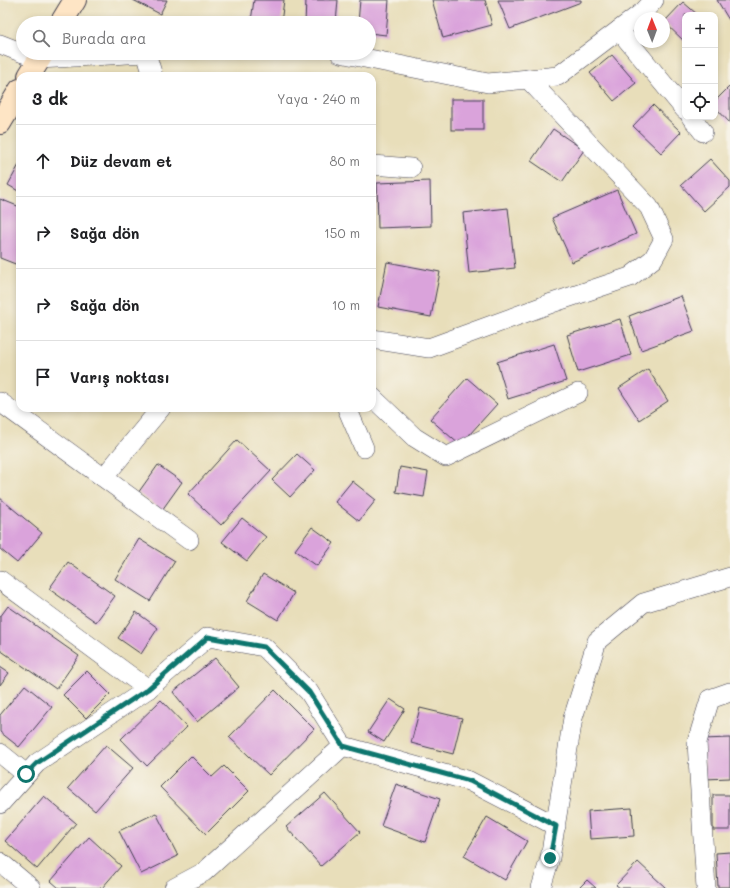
<!DOCTYPE html>
<html lang="tr">
<meta charset="utf-8">
<style>
:root{--surface:#fff;--page:#f6f6f6;--text:#202124;--muted:#757577;--line:#e0e0e0}
body{margin:0;font-family:Mali,sans-serif;background:var(--page);color:var(--text)}
.controls{position:absolute;right:12px;top:12px;display:grid;overflow:hidden;border-radius:8px;box-shadow:0 2px 6px #0003}
.controls button{width:36px;height:36px;display:grid;place-items:center;padding:0;border:0;border-bottom:1px solid var(--line);background:var(--surface);color:var(--text);font:20px sans-serif}
.compass{position:absolute;left:634px;top:12px;width:36px;height:36px;border-radius:50%;background:var(--surface);box-shadow:0 2px 6px #0003;rotate:359deg}
.stop{position:absolute;width:12px;height:12px;margin:-9px;border:3px solid #0f766e;border-radius:50%;background:#fff}
.stop.end{background:#0f766e;border-color:#fff;box-shadow:0 1px 4px #0008}
.list{margin:0;padding:0;list-style:none}
h2{display:flex;justify-content:space-between;align-items:center;height:52px;margin:0;padding:0 16px;font-size:17px}
h2 small{font-size:13px;font-weight:400;color:var(--muted)}
.list li{display:grid;grid-template-columns:26px 1fr auto;gap:12px;align-items:center;box-sizing:border-box;height:72px;padding:0 16px;border-top:1px solid var(--line)}
.list b{display:block;font-size:15px;white-space:nowrap}
.list em{font-size:13px;font-style:normal;color:var(--muted)}
.icon{flex:none;width:22px;height:22px;fill:none;stroke:currentColor;stroke-width:2;stroke-linecap:round;stroke-linejoin:round}
.map{position:relative;flex:none;width:730px;height:888px;overflow:hidden}
.search{position:absolute;background:var(--surface);box-shadow:0 2px 6px #0003;left:16px;top:16px;width:360px;height:44px;display:flex;align-items:center;gap:10px;box-sizing:border-box;padding:0 14px;border-radius:22px;color:var(--muted);font-size:15px}
.panel{position:absolute;background:var(--surface);box-shadow:0 2px 6px #0003;left:16px;top:72px;width:360px;height:340px;border-radius:12px}
.map>svg:first-child{display:block}
.building{fill:#daa3db}
.lines{fill:none;stroke-linecap:round;stroke-linejoin:round}
.street-casing{stroke:#403e4e;stroke-width:20}
.secondary-casing{stroke:#403e4e;stroke-width:24}
.street{stroke:#fff;stroke-width:19}
.secondary{stroke:#fee5c5;stroke-width:22}
.route{stroke:#0f766e;stroke-width:5}
</style>
<div class="map">
<svg width="730" height="888" viewBox="0 0 730 888">
<rect width="100%" height="100%" fill="#f7f3e8"/>
<filter id="ink" filterUnits="userSpaceOnUse"><feTurbulence type="fractalNoise" baseFrequency=".025" numOctaves="2"/><feDisplacementMap in="SourceGraphic" scale="8" xChannelSelector="R" yChannelSelector="G"/><feConvolveMatrix kernelMatrix="1 2 1 2 8 2 1 2 1" color-interpolation-filters="sRGB"/></filter>
<filter id="wash" filterUnits="userSpaceOnUse"><feTurbulence type="fractalNoise" baseFrequency=".012" numOctaves="4" result="noise"/><feDisplacementMap in="SourceGraphic" scale="16" xChannelSelector="R" yChannelSelector="G"/><feGaussianBlur stdDeviation="0.9" result="paint"/><feColorMatrix in="noise" values="0 0 0 0 0 0 0 0 0 0 0 0 0 0 0 0 0 1.4 0 .05"/><feComposite in="paint" operator="in"/></filter>
<g filter="url(#wash)">
<rect width="100%" height="100%" fill="#e8deba"/>
<g id="blocks">
<g class="building">
<path d="M133 0H167L160 14Z"/>
<path d="M254 0H284L281 23 251 21Z"/>
<path d="M306 0H338L336 23H305Z"/>
<path d="M360 0H389L386 35 369 33V23H358Z"/>
<path d="M432 0H485L492 25 443 38Z"/>
<path d="M498 0H581V2L510 29Z"/>
<path d="M717 0H730V19L729 20Z"/>
<path d="M683 2 698 15H685V42L664 22Z"/>
<path d="M612 55 636 83 614 101 590 73Z"/>
<path d="M730 86V123L715 107V101Z"/>
<rect x="451" y="99" width="32" height="31"/>
<path d="M653 105 681 132 661 153 633 126Z"/>
<path d="M553 129 584 150 562 182 531 161Z"/>
<path d="M710 159 730 181V187L704 211 681 185Z"/>
<path d="M20 163V192L8 185Z"/>
<path d="M430 181 431 226 378 228 377 183Z"/>
<path d="M617 190 636 234 572 262 552 218Z"/>
<path d="M0 199 20 207V259L18 265 0 258Z"/>
<path d="M508 208 515 268 469 273 463 213Z"/>
<path d="M387 262 440 272 431 317 378 307Z"/>
<path d="M681 296 694 331 641 350 629 316Z"/>
<path d="M620 319 631 355 578 372 567 335Z"/>
<path d="M554 344 566 381 508 399 497 362Z"/>
<path d="M648 369 668 401 639 420 619 388Z"/>
<path d="M467 378 497 404 460 445 430 419Z"/>
<path d="M237 440 271 471 221 525 188 494Z"/>
<path d="M297 454 315 470 290 497 272 480Z"/>
<path d="M158 465 182 482 162 510 138 493Z"/>
<path d="M400 467 428 472 424 497 396 492Z"/>
<path d="M352 481 376 500 359 521 335 502Z"/>
<path d="M0 498 42 533 17 563 0 549Z"/>
<path d="M242 518 266 537 247 561 222 542Z"/>
<path d="M312 527 334 543 317 566 295 550Z"/>
<path d="M139 539 175 561 150 601 115 579Z"/>
<path d="M68 562 115 596 96 622 49 589Z"/>
<path d="M263 574 294 593 278 620 247 601Z"/>
<path d="M8 606 79 656 56 689 0 650V617Z"/>
<path d="M136 612 158 628 141 654 118 638Z"/>
<path d="M215 658 239 687 197 722 173 692Z"/>
<path d="M0 667 9 673 0 685Z"/>
<path d="M87 671 110 694 86 718 63 695Z"/>
<path d="M25 685 52 707 19 747 0 732V715Z"/>
<path d="M275 690 314 729 269 775 229 737Z"/>
<path d="M390 699 405 709 384 742 368 732Z"/>
<path d="M161 700 187 727 147 766 121 739Z"/>
<path d="M420 708 462 718 453 754 411 743Z"/>
<path d="M730 738V778L705 779 703 739Z"/>
<path d="M106 745 133 768 95 811 68 788Z"/>
<path d="M191 756 212 777 224 766 249 791 206 834 160 787Z"/>
<path d="M396 784 440 799 425 842 381 826Z"/>
<path d="M325 793 360 832 321 866 286 827Z"/>
<rect x="713" y="795" width="17" height="35"/>
<path d="M44 796 76 823 37 869 5 841Z"/>
<path d="M632 808 634 836 590 839 588 811Z"/>
<path d="M156 813 178 856 141 874 119 831Z"/>
<path d="M487 817 527 841 505 880 464 856Z"/>
<path d="M89 837 121 866 102 888H59L51 881Z"/>
<path d="M730 852V887H718L716 853Z"/>
<path d="M638 862 666 888H620L616 885Z"/>
<path d="M587 880 596 888H579Z"/>
</g>
</g>
</g>
<g filter="url(#ink)">
<use href="#blocks" fill-opacity="0" stroke="#403e4e" stroke-width="1"/>
<g class="lines">
<g class="street-casing">
<g id="street">
<path d="M619 30 685 110"/>
<path d="M0 44 23 53"/>
<path d="M24 53 39 59 145 53"/>
<path d="M146 53 153 76"/>
<path d="M340 53 488 83 558 76 644 11 654 0"/>
<path d="M691 117 703 132"/>
<path d="M372 165 411 168"/>
<path d="M372 339 429 348 552 303 630 277 653 259 664 239 649 207 528 79"/>
<path d="M372 397 414 437 446 457 578 393"/>
<path d="M0 402 189 540"/>
<path d="M347 408 364 448"/>
<path d="M104 477 161 408"/>
<path d="M0 580 148 689"/>
<path d="M0 753 26 774"/>
<path d="M0 804 37 763 148 689 208 637 264 647 309 692 343 746 469 781 556 826"/>
<path d="M0 862 31 888"/>
<path d="M174 888 204 872 343 746"/>
<path d="M541 888 550 858 573 718 597 641 643 603 730 577"/>
<path d="M706 888 697 742 710 699 730 692"/>
</g>
</g>
<g class="secondary-casing">
<g id="secondary">
<path d="M61 23 75 0"/>
<path d="M29 76 43 53"/>
<path d="M0 123 20 90"/>
</g>
</g>
<use href="#street" class="street"/>
<use href="#secondary" class="secondary"/>
</g>
</g>
<g class="lines" filter="url(#ink)">
<path class="route" d="M26 774 37 763 148 689 208 637 264 647 309 692 343 746 470 781 556 826 550 858"/>
</g>
</svg>
<div class="controls">
<button>+</button>
<button>−</button>
<button><svg class="icon" aria-label="locate" viewBox="0 0 24 24"><circle cx="12" cy="12" r="6"/><path d="M12 2v4M12 18v4M2 12h4M18 12h4"/></svg></button>
</div>
<svg class="compass" viewBox="-18 -18 36 36"><path d="M0-13l5 13h-10z" fill="#e53935"/><path d="M0 13l5-13h-10z" fill="#757577"/></svg>
<div class="stop" style="left:26px;top:774px"></div>
<div class="stop end" style="left:550px;top:858px"></div>
<div class="search"><svg class="icon" aria-label="search" viewBox="0 0 24 24"><circle cx="10" cy="10" r="6"/><path d="M15 15l6 6"/></svg>Burada ara</div>
<section class="panel">
<h2>3 dk<small>Yaya · 240 m</small></h2>
<ul class="list">
<li><svg class="icon" aria-label="ahead" viewBox="0 0 24 24"><path d="M12 20V5M6 11l6-6 6 6"/></svg><div><b>Düz devam et</b></div><em>80 m</em></li>
<li><svg class="icon" aria-label="right" viewBox="0 0 24 24"><path d="M7 20v-9h11M14 6l5 5-5 5"/></svg><div><b>Sağa dön</b></div><em>150 m</em></li>
<li><svg class="icon" aria-label="right" viewBox="0 0 24 24"><path d="M7 20v-9h11M14 6l5 5-5 5"/></svg><div><b>Sağa dön</b></div><em>10 m</em></li>
<li><svg class="icon" aria-label="arrive" viewBox="0 0 24 24"><path d="M6 21V4h12l-3 4 3 4H6"/></svg><div><b>Varış noktası</b></div></li>
</ul>
</section>
</div>
